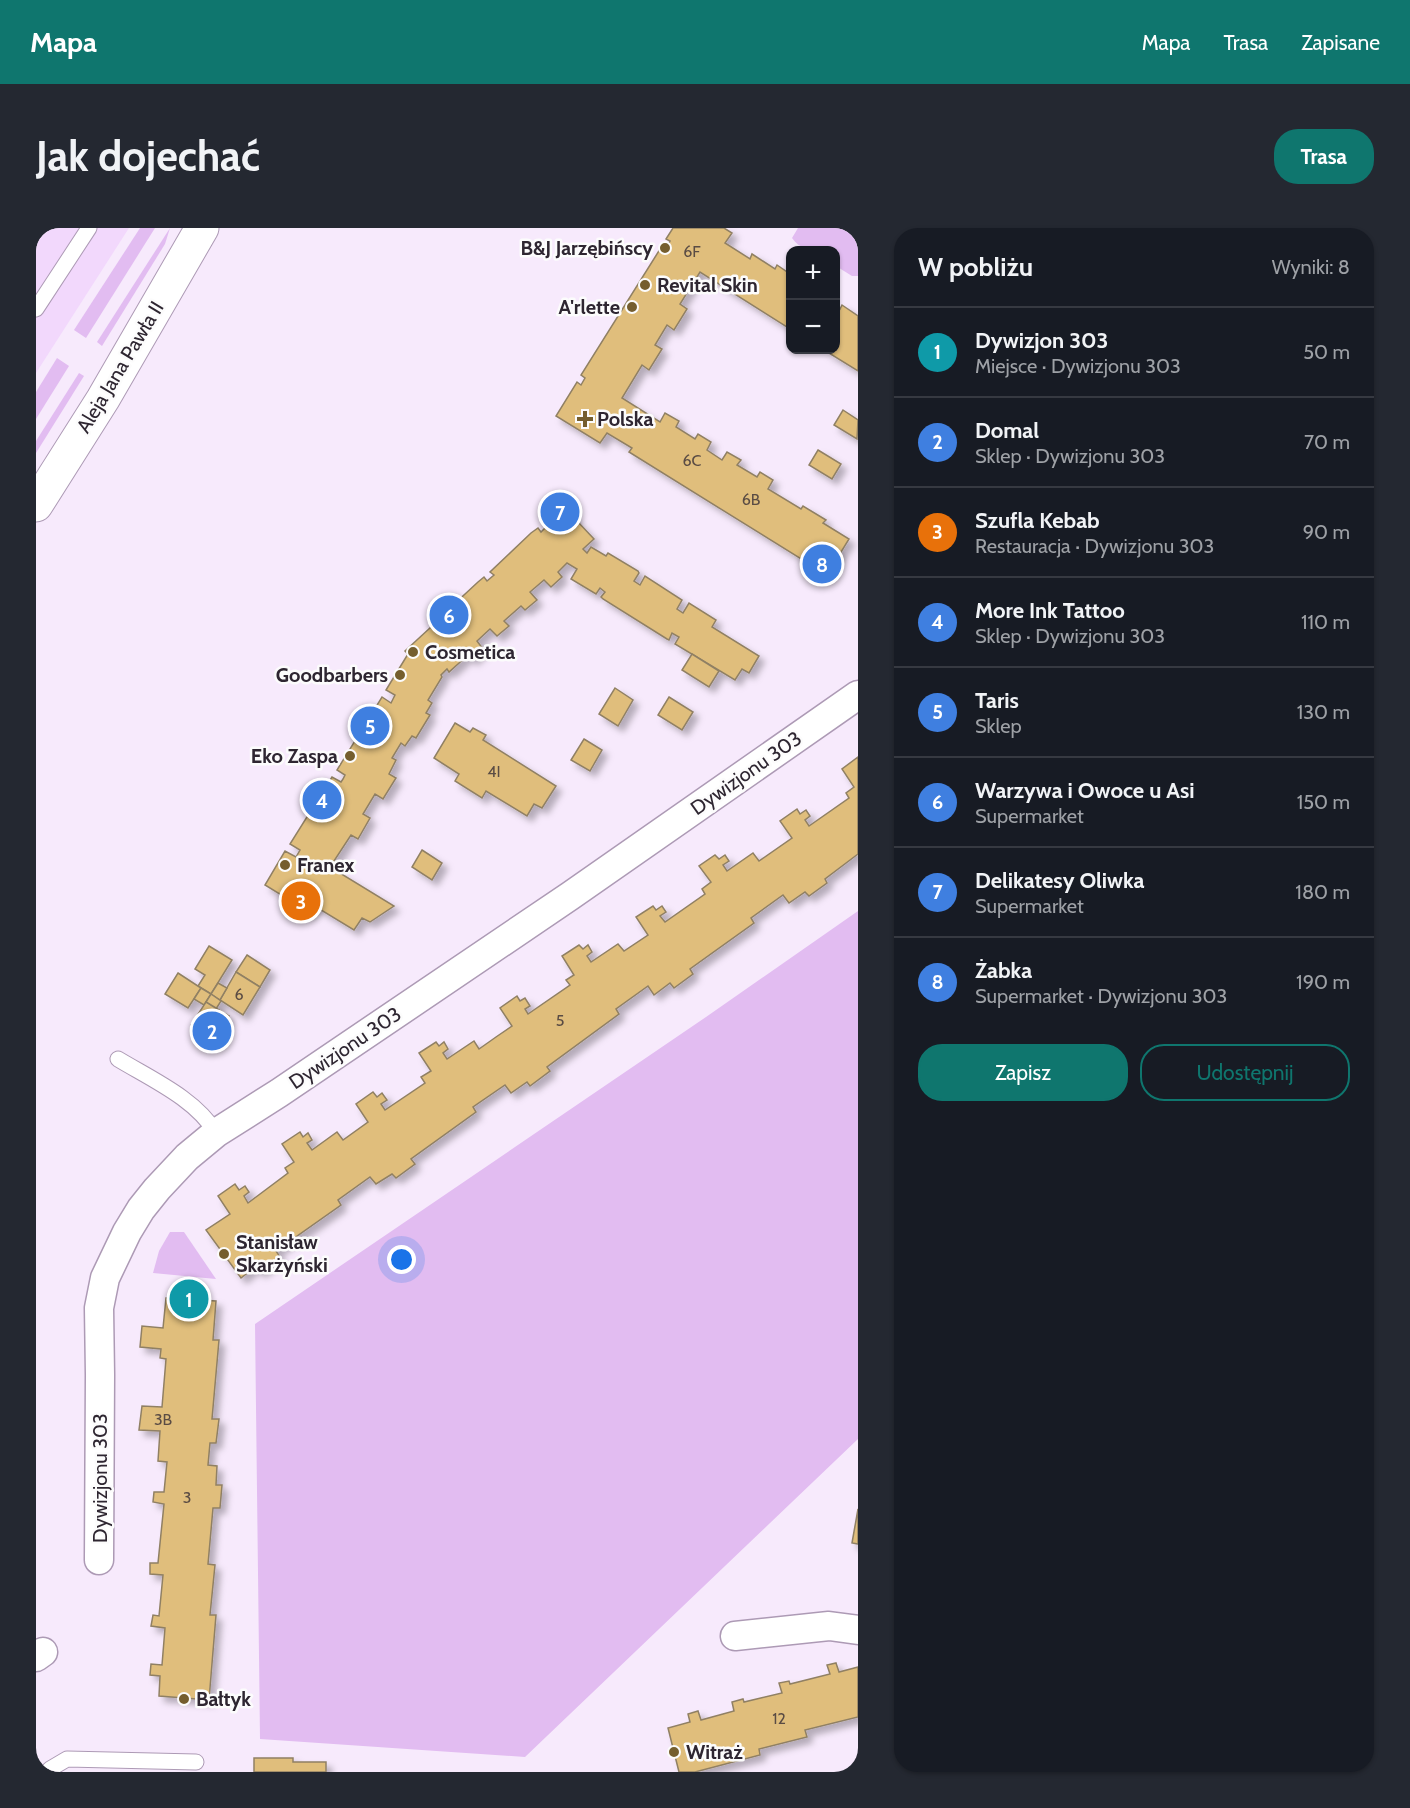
<!DOCTYPE html>
<html lang="pl">
<meta charset="utf-8">
<style>
:root{--surface:#171b24;--page:#242831;--text:#f1f3f6;--muted:#9ea1a6;--line:#363941;--accent:#0f766e}
body{margin:0;font-family:Cabin,sans-serif;background:var(--page);color:var(--text)}
.controls{position:absolute;right:18px;top:18px;display:grid;overflow:hidden;border-radius:12px;box-shadow:0 2px 4px #0004}
.controls button{width:54px;height:54px;display:grid;place-items:center;padding:0;border:0;border-bottom:2px solid var(--line);background:var(--surface);color:var(--text);font:30px sans-serif}
.you{position:absolute;left:366px;top:1032px;width:21px;height:21px;margin:-15px;border:4px solid #fff;border-radius:50%;background:#1a73e8;box-shadow:0 0 0 9px #1a73e833}
.badge{display:grid;place-items:center;width:39px;height:39px;border-radius:50%;background:var(--accent);color:#fff;font-size:20px;font-weight:700}
.pin{position:absolute;translate:-50% -50%;border:3px solid #fff;box-shadow:0 2px 6px #0006}
.list{margin:0;padding:0;list-style:none}
h2{display:flex;justify-content:space-between;align-items:center;height:78px;margin:0;padding:0 24px;font-size:26px}
h2 small{font-size:20px;font-weight:400;color:var(--muted)}
.list li{display:grid;grid-template-columns:39px 1fr auto;gap:18px;align-items:center;box-sizing:border-box;height:90px;padding:0 24px;border-top:2px solid var(--line)}
.list b{display:block;font-size:22px;white-space:nowrap}
.list p{margin:0;font-size:20px;white-space:nowrap;color:var(--muted)}
.list em{font-size:20px;font-style:normal;color:var(--muted)}
.actions{display:flex;gap:12px;padding:18px 24px}
.actions a{flex:1;padding:14px 0;border:2px solid var(--accent);border-radius:24px;text-align:center;font-size:21px;color:var(--accent)}
.actions .main{background:var(--accent);color:#fff}
.map{position:relative;flex:none;width:822px;height:1544px;overflow:hidden;border-radius:24px}
header{display:flex;align-items:center;gap:36px;box-sizing:border-box;height:84px;padding:0 30px;background:var(--accent);color:#fff}
header strong{font-size:28px}
nav{display:flex;gap:33px;margin-inline-start:auto;font-size:21px}
.intro{display:flex;align-items:center;justify-content:space-between;box-sizing:border-box;height:144px;padding:0 36px}
h1{margin:0;font-size:42px}
.button{padding:15px 27px;border-radius:24px;background:var(--accent);color:#fff;font-size:21px;font-weight:700}
main{display:flex;gap:36px;padding:0 36px}
aside{flex:1;background:var(--surface);border-radius:24px;box-shadow:0 2px 4px #0004}
.map>svg:first-child{display:block}
.built{fill:#f2d8fc}
.green{fill:#e2bcf1}
.building{fill:#e0be7c;stroke:#908064;stroke-width:1.5;filter:url(#shadow)}
.lines{fill:none;stroke-linecap:round;stroke-linejoin:round}
.lane-casing{stroke:#ad9ab5;stroke-width:17}
.street-casing{stroke:#ad9ab5;stroke-width:31}
.secondary-casing{stroke:#ad9ab5;stroke-width:35}
.lane{stroke:#fff;stroke-width:15}
.street{stroke:#fff;stroke-width:28}
.secondary{stroke:#fff;stroke-width:33}
.poi-dot{fill:#755e2e;stroke:#fcfcfc;stroke-width:2}
.labels{text-anchor:middle;stroke-width:5;stroke-linejoin:round;paint-order:stroke}
.number-label{font-size:16px;fill:#5a4c44}
.poi-label{font-size:20px;font-weight:bold;fill:#2e2631;stroke:#fcfcfc;text-anchor:start}
.street-label{font-size:20px;fill:#2e2631;stroke:#fcfcfc}
</style>
<header>
<strong>Mapa</strong>
<nav><a>Mapa</a><a>Trasa</a><a>Zapisane</a></nav>
</header>
<div class="intro"><h1>Jak dojechać</h1><a class="button">Trasa</a></div>
<main>
<div class="map">
<svg width="822" height="1544" viewBox="0 0 822 1544">
<defs>
<filter id="shadow"><feDropShadow dx="5.5" dy="5.5" stdDeviation="3" flood-color="#0004"/></filter>
</defs>
<rect width="100%" height="100%" fill="#f7eafc"/>
<path class="built" d="M0 0H93L0 145Z"/>
<g class="green">
<path d="M104 0H119L50 110 38 102Z"/>
<path d="M134 0 129 16 66 118 61 114Z"/>
<path d="M762 0H805L822 10V48H816L800 38V22C783 22 766 25 756 10Z"/>
<path d="M21 130 33 138 0 191V164Z"/>
<path d="M43 145 48 148 0 225V213Z"/>
<path d="M822 683V1211L489 1529 224 1511 219 1096 670 789Z"/>
<path d="M134 1004H148L180 1051 117 1045 123 1023Z"/>
</g>
<g class="building">
<path d="M637 0H688L696 5 689 15 714 31 716 26 739 41 741 37 754 46V101L664 44 644 76 651 81 638 102 631 97 619 117 626 121 613 142 606 137 586 170 624 194 629 185 643 193 640 199 659 211 662 206 675 214 671 222 686 232 691 224 705 232 701 237 721 249 724 244 737 252 732 261 765 281 767 278 790 292 787 295 813 311 791 347 593 224 596 220 571 205 564 215 520 188 541 154 545 157 549 150 545 147 626 18 630 20 634 13 630 11Z"/>
<path d="M806 77 822 88V143L788 122H800V78L804 81Z"/>
<path d="M807 182 822 192 821 211 798 197Z"/>
<path d="M782 222 805 236 796 251 773 237Z"/>
<path d="M526 277 558 311 547 321 551 325 555 319 570 328 572 325 602 343 603 345 598 353 604 357 609 348 646 372 641 381 647 385 653 375 680 392 676 399 723 428 713 445 706 441 699 452 639 416 643 409 636 405 633 412 631 411 567 371 565 369 569 364 564 360 560 366 535 351 541 341 531 335 522 344 526 349 515 359 508 352 494 364 501 372 489 382 485 378 468 393 473 398 461 408 454 401 441 413 447 421 436 432 432 427 413 444 411 441 405 447 406 449 392 472 396 475 390 485 394 487 380 510 376 508 369 518 365 515 356 530 360 532 353 546 360 550 347 571 339 566 327 586 334 590 322 611 315 607 294 639 358 678 334 694 326 690 318 702 277 677 273 684 229 657 249 623 260 629 264 622 254 616 296 549 305 554 307 551 309 547 301 542 346 469 355 475 359 467 350 462 372 426 369 423 395 399 398 402 404 396 400 393 442 354 448 349 451 353 458 347 454 344 495 305 502 300 505 304 511 298 507 294Z"/>
<path d="M656 426 683 443 673 459 646 442Z"/>
<path d="M579 460 597 472 582 498 563 486Z"/>
<path d="M633 469 657 484 646 502 622 487Z"/>
<path d="M419 495 434 504 437 500 450 507 447 512 520 558 506 580 498 576 491 588 450 563 446 570 419 553 423 546 398 530Z"/>
<path d="M548 511 566 522 554 543 535 532Z"/>
<path d="M822 529V626L789 651 791 655 773 668 769 664 753 675 747 667 715 690 718 695 654 741 657 746 638 760 634 755 618 767 612 758 580 781 583 786 511 839 514 843 494 858 491 854 475 865 469 857 437 879 440 884 375 931 379 936 360 950 356 946 340 956 334 949 302 972 305 977 240 1023 244 1029 224 1044 219 1039 205 1050 170 1002 194 986 182 968 199 956 203 962 209 958 213 964 208 968 212 975 252 945 249 940 258 934 246 916 264 904 267 909 272 905 276 912 271 915 276 922 301 904 307 912 332 894 320 876 337 864 341 869 346 865 351 872 345 876 349 882 389 855 385 849 395 843 383 825 400 814 403 818 408 814 412 821 407 825 411 831 438 813 443 821 460 809 476 798 464 780 481 768 484 773 489 770 494 778 489 781 492 786 534 757 530 752 538 747 526 728 543 717 547 721 552 717 556 724 551 728 555 734 582 716 588 723 612 707 600 689 617 678 620 682 626 678 630 684 624 688 629 694 669 666 666 661 675 654 663 638 679 627 683 631 689 627 693 633 687 637 691 643 717 625 723 633 756 610 744 593 761 581 764 586 770 582 774 588 769 592 773 598 813 570 810 565 818 559 806 541Z"/>
<path d="M386 622 406 635 396 652 376 639Z"/>
<path d="M173 718 196 732 175 766 162 758 169 747 159 741Z"/>
<path d="M211 727 234 742 224 759 200 744Z"/>
<path d="M200 744 224 759 207 787 184 772Z"/>
<path d="M142 745 165 760 152 780 129 766Z"/>
<path d="M182 755 191 760 184 772 175 766Z"/>
<path d="M165 760 175 766 168 777 158 771Z"/>
<path d="M175 766 185 773 180 781 170 774Z"/>
<path d="M170 774 193 788 178 810 155 797Z"/>
<path d="M130 1070 180 1073 177 1112H183L176 1191H183L180 1215H174L172 1237 181 1238 180 1257H186L184 1280H177L172 1336 179 1337 174 1387H180L173 1472 123 1468 124 1448 114 1447 115 1436 126 1437 129 1400 115 1398 117 1387 123 1388 127 1347 114 1346V1335H122L128 1276 117 1274 118 1264H128L131 1234 122 1233 124 1203 103 1202 106 1178 126 1179 130 1131 124 1130 125 1121 104 1119 106 1098 127 1100Z"/>
<path d="M822 1281V1316L816 1315Z"/>
<path d="M800 1435 803 1444 822 1439V1489L769 1502 771 1509 723 1521 724 1527 659 1544H643L632 1500 654 1494 652 1486 662 1483 665 1492 698 1483 696 1474 707 1471 708 1474 746 1465 743 1455 753 1453 754 1456 794 1446 791 1437Z"/>
<path d="M218 1530H257V1534H290V1544H218Z"/>
</g>
<g class="lines">
<g class="lane-casing">
<g id="lane">
<path d="M0 81 53 0"/>
<path d="M82 831C115 851 160 871 180 905"/>
<path d="M13 1544 14 1541 31 1531 160 1534"/>
</g>
</g>
<g class="street-casing">
<g id="street">
<path d="M63 1332 64 1147 63 1080 69 1050 91 1004 105 981 121 961 151 929 180 905 243 865 534 668 822 467"/>
<path d="M699 1408 793 1398 822 1402"/>
<path d="M0 1429 7 1424"/>
</g>
</g>
<g class="secondary-casing">
<path id="secondary" d="M0 277 67 171 166 0"/>
</g>
<use href="#lane" class="lane"/>
<use href="#street" class="street"/>
<use href="#secondary" class="secondary"/>
</g>
<g class="poi-dot">
<circle cx="629" cy="20" r="6"/>
<circle cx="609" cy="57" r="6"/>
<circle cx="596" cy="79" r="6"/>
<path d="M546 182h6v6h6v6h-6v6h-6v-6h-6v-6h6z"/>
<circle cx="377" cy="424" r="6"/>
<circle cx="364" cy="447" r="6"/>
<circle cx="314" cy="528" r="6"/>
<circle cx="249" cy="637" r="6"/>
<circle cx="188" cy="1026" r="6"/>
<circle cx="148" cy="1471" r="6"/>
<circle cx="638" cy="1524" r="6"/>
</g>
<g class="labels">
<g class="number-label">
<text x="656" y="29">6F</text>
<text x="656" y="238">6C</text>
<text x="715" y="277">6B</text>
<text x="458" y="549">4I</text>
<text x="203" y="772">6</text>
<text x="524" y="798">5</text>
<text x="127" y="1197">3B</text>
<text x="151" y="1275">3</text>
<text x="743" y="1496">12</text>
</g>
<g class="poi-label">
<text x="617" y="27" text-anchor="end">B&amp;J Jarzębińscy</text>
<text x="621" y="64">Revital Skin</text>
<text x="584" y="86" text-anchor="end">A'rlette</text>
<text x="561" y="198">Polska</text>
<text x="389" y="431">Cosmetica</text>
<text x="352" y="454" text-anchor="end">Goodbarbers</text>
<text x="302" y="535" text-anchor="end">Eko Zaspa</text>
<text x="261" y="644">Franex</text>
<text x="200" y="1021">Stanisław<tspan x="200" dy="23">Skarżyński</tspan></text>
<text x="160" y="1478">Bałtyk</text>
<text x="650" y="1531">Witraż</text>
</g>
<g class="street-label">
<text transform="translate(84 139) rotate(-59)" y="7">Aleja Jana Pawła II</text>
<text transform="translate(710 545) rotate(-35)" y="7">Dywizjonu 303</text>
<text transform="translate(309 820) rotate(-34)" y="7">Dywizjonu 303</text>
<text transform="translate(64 1250) rotate(-90)" y="7">Dywizjonu 303</text>
</g>
</g>
</svg>
<div class="controls">
<button>+</button>
<button>−</button>
</div>
<div class="you"></div>
<div class="pin badge" style="left:153px;top:1071px;background:#0f9aa8">1</div>
<div class="pin badge" style="left:176px;top:803px;background:#3f7fe0">2</div>
<div class="pin badge" style="left:265px;top:673px;background:#e8710a">3</div>
<div class="pin badge" style="left:286px;top:572px;background:#3f7fe0">4</div>
<div class="pin badge" style="left:334px;top:498px;background:#3f7fe0">5</div>
<div class="pin badge" style="left:413px;top:387px;background:#3f7fe0">6</div>
<div class="pin badge" style="left:524px;top:284px;background:#3f7fe0">7</div>
<div class="pin badge" style="left:786px;top:336px;background:#3f7fe0">8</div>
</div>
<aside>
<h2>W pobliżu<small>Wyniki: 8</small></h2>
<ul class="list">
<li><span class="badge" style="background:#0f9aa8">1</span><div><b>Dywizjon 303</b><p>Miejsce · Dywizjonu 303</p></div><em>50 m</em></li>
<li><span class="badge" style="background:#3f7fe0">2</span><div><b>Domal</b><p>Sklep · Dywizjonu 303</p></div><em>70 m</em></li>
<li><span class="badge" style="background:#e8710a">3</span><div><b>Szufla Kebab</b><p>Restauracja · Dywizjonu 303</p></div><em>90 m</em></li>
<li><span class="badge" style="background:#3f7fe0">4</span><div><b>More Ink Tattoo</b><p>Sklep · Dywizjonu 303</p></div><em>110 m</em></li>
<li><span class="badge" style="background:#3f7fe0">5</span><div><b>Taris</b><p>Sklep</p></div><em>130 m</em></li>
<li><span class="badge" style="background:#3f7fe0">6</span><div><b>Warzywa i Owoce u Asi</b><p>Supermarket</p></div><em>150 m</em></li>
<li><span class="badge" style="background:#3f7fe0">7</span><div><b>Delikatesy Oliwka</b><p>Supermarket</p></div><em>180 m</em></li>
<li><span class="badge" style="background:#3f7fe0">8</span><div><b>Żabka</b><p>Supermarket · Dywizjonu 303</p></div><em>190 m</em></li>
</ul>
<div class="actions"><a class="main">Zapisz</a><a>Udostępnij</a></div>
</aside>
</main>
